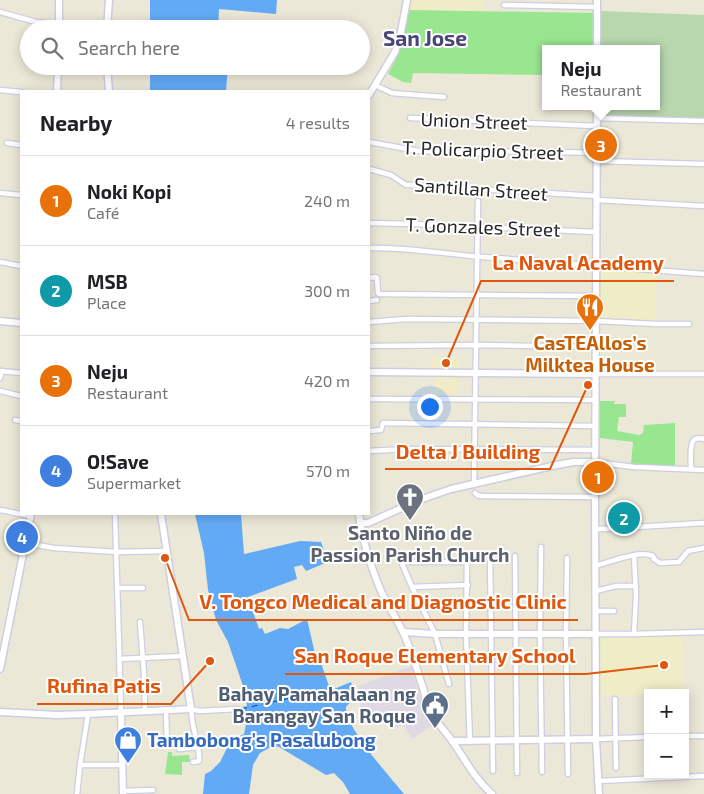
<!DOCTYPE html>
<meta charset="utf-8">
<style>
:root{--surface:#fff;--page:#f6f6f6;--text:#202124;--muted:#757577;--line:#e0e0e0;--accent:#b45309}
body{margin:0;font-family:"Exo 2",sans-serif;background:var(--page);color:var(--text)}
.controls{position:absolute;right:15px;bottom:15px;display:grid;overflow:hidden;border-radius:0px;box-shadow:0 2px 12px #0003}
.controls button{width:45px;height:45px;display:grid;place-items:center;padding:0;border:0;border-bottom:1px solid var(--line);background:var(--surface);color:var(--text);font:25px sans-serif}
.you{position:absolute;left:429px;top:406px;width:18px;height:18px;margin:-12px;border:4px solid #fff;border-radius:50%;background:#1a73e8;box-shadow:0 0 0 8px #1a73e833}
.badge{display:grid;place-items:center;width:32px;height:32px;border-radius:50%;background:var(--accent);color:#fff;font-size:16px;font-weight:700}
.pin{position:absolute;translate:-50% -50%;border:2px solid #fff;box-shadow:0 1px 5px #0006}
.popup{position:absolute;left:542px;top:45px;width:118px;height:65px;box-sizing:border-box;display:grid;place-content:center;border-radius:0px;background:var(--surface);filter:drop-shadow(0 1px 4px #0005);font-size:16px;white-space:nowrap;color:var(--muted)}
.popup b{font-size:19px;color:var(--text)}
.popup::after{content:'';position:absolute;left:50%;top:100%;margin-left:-10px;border:10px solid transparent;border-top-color:var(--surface)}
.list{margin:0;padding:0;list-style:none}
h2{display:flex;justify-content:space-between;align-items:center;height:65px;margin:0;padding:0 20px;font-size:21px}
h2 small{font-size:16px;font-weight:400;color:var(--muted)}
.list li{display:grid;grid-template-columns:32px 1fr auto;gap:15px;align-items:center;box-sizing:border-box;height:90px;padding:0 20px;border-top:1px solid var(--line)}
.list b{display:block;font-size:19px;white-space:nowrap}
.list p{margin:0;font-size:16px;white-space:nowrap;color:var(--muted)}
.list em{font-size:16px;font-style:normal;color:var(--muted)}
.icon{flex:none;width:28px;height:28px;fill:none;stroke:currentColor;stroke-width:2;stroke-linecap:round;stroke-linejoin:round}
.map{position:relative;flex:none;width:704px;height:794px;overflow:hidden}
.search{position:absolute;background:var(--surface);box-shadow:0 2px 12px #0003;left:20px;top:20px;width:350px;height:55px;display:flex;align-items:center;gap:12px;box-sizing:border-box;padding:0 18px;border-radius:28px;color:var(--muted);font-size:19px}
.panel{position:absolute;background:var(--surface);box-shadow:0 2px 12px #0003;left:20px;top:90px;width:350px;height:425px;border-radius:0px}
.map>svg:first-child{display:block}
.industrial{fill:#dfd9e3}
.education{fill:#efecc6}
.green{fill:#98e690}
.cemetery{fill:#b8d7ae}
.water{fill:#63aaf6}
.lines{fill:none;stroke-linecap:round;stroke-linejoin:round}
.ferry{stroke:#05449f;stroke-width:1;stroke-dasharray:6 5;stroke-linecap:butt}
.street-casing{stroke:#cecde2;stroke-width:7}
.secondary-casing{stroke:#cecde2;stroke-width:9}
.street{stroke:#fff;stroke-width:4.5}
.secondary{stroke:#fff;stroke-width:6}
.labels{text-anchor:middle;stroke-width:4;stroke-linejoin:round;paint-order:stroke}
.street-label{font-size:19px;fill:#282828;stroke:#fff}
.food-label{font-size:19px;font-weight:bold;fill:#c56008;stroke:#fff}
.worship-label{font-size:19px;font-weight:bold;fill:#5b616d;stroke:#fff}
.service-label{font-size:19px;font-weight:bold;fill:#4e5e75;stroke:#fff;text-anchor:end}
.shop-label{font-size:19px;font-weight:bold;fill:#366cbe;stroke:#fff;text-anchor:start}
.quarter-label{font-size:21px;font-weight:bold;fill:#49467b;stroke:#fff}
.leader{fill:none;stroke:#de570d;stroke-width:2}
.callout-dot{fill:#de570d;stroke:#fff;stroke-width:2}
.callout-label{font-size:20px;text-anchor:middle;font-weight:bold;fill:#de570d;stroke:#fff;stroke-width:4;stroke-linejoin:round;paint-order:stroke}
</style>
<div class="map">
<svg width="704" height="794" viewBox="0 0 704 794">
<rect width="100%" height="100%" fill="#ece8d8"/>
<path class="industrial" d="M411 666 425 712 433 725 412 739 403 725 399 727 362 719 358 686Z"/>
<g class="education">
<path d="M411 0H484V11L409 10Z"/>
<path d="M599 268 657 272 655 322 598 320Z"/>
<path d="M431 357 460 358V369H431Z"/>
<path d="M434 376H457V394H435Z"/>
<path d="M597 636 682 637 684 693H648V696L598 695Z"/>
</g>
<g class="green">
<path d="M409 10 594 13V49H546V75L413 73 411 83 403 82 388 74 398 55Z"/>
<path d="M600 401H615L614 404H626V417H619L617 431 639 435 643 433 644 425 675 423V467L631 464 633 442 600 438Z"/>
<path d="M168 752H172V756L189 755 190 762H182V775L165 774Z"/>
</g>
<path class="cemetery" d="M601 11 704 15V121L599 117V106H656V49H600Z"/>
<g class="water">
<path d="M150 0H277L276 14 219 9 218 29H150Z"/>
<path d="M150 66H228L226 91H150Z"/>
<path d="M195 514H241L244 554 300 541 321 542 328 562 306 571 302 565 294 567 297 579 248 597 259 629 262 628 265 634 280 628 288 629 307 619 316 658 321 663 329 686 331 688 334 689 351 682 355 694 353 699 346 707C344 726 391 778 404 794H350L343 782 334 773 326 775 279 747 273 746 260 753 253 765 249 794H203L205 774 211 771 220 762 231 740 244 734 248 715V714L241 709 242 707 247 706 242 683 228 642 216 620 208 590 204 553Z"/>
</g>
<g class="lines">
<path class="ferry" d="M241 709 326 690"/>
<g class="street-casing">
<g id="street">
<path d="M504 5 597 7"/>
<path d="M0 12 36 22 59 24"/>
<path d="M375 85 392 93 444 97"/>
<path d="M0 90 21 92"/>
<path d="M410 118 597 126"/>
<path d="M597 118 704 121"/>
<path d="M369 142 419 151 480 153 521 151 597 153"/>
<path d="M7 143 21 145"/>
<path d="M597 161 704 164"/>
<path d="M369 169 391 175 406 185H410L597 196"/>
<path d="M0 193 21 195"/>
<path d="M597 200 704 206"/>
<path d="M369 223 415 224 597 232"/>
<path d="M369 248C407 247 445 254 483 257 557 263 630 268 704 274"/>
<path d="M0 262 21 266"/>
<path d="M369 278 376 277 377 278 378 293 379 294 596 296"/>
<path d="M369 301 377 300"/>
<path d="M369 322 406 319 596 321 656 324H689"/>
<path d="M369 346 476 345 596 347"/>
<path d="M0 371 21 373"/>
<path d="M596 374H704"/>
<path d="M0 378 2 371"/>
<path d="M0 391 21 396"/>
<path d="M369 399 596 400"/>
<path d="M15 420 21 421"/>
<path d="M369 431 381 430 383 423 595 426"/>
<path d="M369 451 407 449 595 450"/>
<path d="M595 462 634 467 704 470"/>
<path d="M691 469C691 463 689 442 695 439 697 438 702 438 704 439"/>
<path d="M474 485 478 201"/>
<path d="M475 493 477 495 481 496 595 497"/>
<path d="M0 510 31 516"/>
<path d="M115 514 121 713"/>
<path d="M596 529H602L704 523"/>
<path d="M26 543 54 548 117 552 167 551"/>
<path d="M541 547 540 634 542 772"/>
<path d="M397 552 412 587 435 634 449 684"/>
<path d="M515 556 517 773"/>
<path d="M490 557 493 771"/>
<path d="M567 558 566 634 568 774"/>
<path d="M402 562H467L466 634 470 742"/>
<path d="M595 566C610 562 639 550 653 556L654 559 660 563 679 562 688 551 704 548"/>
<path d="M412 587 468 585"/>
<path d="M118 588H143"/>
<path d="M596 591 616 586H636"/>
<path d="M596 611H614"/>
<path d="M140 622 144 673 145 711"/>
<path d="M596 634H634L704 632"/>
<path d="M634 634 636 596 634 555"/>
<path d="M120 659 183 656"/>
<path d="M615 699 616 768"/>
<path d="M166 710 167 745 178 744 179 749 199 747"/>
<path d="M685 736H704"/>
<path d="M596 739 648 737"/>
<path d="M193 762 199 761C200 750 196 740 194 729 192 723 192 716 191 709L200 711 237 709"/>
<path d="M80 765H122"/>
<path d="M597 781 704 776"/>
<path d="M123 791 153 790"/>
<path d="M77 794 80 765 88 714"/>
</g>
</g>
<g class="secondary-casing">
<g id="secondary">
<path d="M59 29V0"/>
<path d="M107 29 109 0"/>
<path d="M597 49V0"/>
<path d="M107 66 109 91"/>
<path d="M57 91 58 66"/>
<path d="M369 95 395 52 401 32 407 0"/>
<path d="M597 106 595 497 596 739 599 794"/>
<path d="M0 321 21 323"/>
<path d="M369 372 596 374"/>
<path d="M359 514C362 540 371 567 381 591 388 605 396 618 403 632 410 648 416 665 421 682 424 689 425 697 427 704 433 719 444 730 453 742 466 761 475 779 492 794"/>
<path d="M360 523H368L422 499 451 489 552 466 573 462H595"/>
<path d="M403 632 435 634H596"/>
<path d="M0 669 31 514"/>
<path d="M0 712 57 715 88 714 191 709 161 514"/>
<path d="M121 713 123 794"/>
<path d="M452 741 596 739"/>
</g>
</g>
<use href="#street" class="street"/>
<use href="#secondary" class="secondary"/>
</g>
<defs>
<g id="restaurant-pin" transform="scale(1.4375)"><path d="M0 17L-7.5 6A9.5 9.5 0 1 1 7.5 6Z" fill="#e8710a" stroke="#fff"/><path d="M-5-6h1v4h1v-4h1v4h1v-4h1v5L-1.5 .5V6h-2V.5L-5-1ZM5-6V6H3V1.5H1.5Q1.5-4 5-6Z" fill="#fff"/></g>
<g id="church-pin" transform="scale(1.4375)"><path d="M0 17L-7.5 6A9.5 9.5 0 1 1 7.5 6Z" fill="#6b7280" stroke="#fff"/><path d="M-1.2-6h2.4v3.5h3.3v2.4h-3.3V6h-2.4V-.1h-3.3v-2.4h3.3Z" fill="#fff"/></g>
<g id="civic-pin" transform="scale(1.4375)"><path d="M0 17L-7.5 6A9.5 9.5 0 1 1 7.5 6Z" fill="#5c6f8a" stroke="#fff"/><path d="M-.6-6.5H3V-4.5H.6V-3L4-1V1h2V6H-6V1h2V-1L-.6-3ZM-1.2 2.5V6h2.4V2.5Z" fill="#fff"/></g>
<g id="shop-pin" transform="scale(1.4375)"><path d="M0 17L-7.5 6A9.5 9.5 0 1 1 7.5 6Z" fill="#3f7fe0" stroke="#fff"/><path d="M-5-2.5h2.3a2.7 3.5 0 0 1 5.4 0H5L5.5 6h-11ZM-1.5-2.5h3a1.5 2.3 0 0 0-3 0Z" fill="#fff"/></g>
</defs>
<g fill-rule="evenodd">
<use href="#restaurant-pin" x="590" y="307"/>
<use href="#church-pin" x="410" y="497"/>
<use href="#civic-pin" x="435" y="705"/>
<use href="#shop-pin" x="128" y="740"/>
</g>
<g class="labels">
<g class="street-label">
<text transform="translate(474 121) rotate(2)" y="7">Union Street</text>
<text transform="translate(483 150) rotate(2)" y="7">T. Policarpio Street</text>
<text transform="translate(481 189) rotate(4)" y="7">Santillan Street</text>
<text transform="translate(483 227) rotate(2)" y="7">T. Gonzales Street</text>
</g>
<g class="food-label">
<text x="590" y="350">CasTEAllos’s<tspan x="590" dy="22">Milktea House</tspan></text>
</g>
<g class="worship-label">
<text x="410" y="540">Santo Niño de<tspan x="410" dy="22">Passion Parish Church</tspan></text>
</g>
<g class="service-label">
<text x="416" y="701">Bahay Pamahalaan ng<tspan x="416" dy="22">Barangay San Roque</tspan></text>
</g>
<g class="shop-label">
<text x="147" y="747">Tambobong's Pasalubong</text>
</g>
<g class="quarter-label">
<text x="425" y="46">San Jose</text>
</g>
</g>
<path class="leader" d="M446 363L481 281H674M588 385L550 469H385M165 558L189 620H578M664 665L586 674H285M210 661L171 704H37"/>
<g class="callout-dot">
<circle cx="446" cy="363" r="5"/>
<circle cx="588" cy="385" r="5"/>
<circle cx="165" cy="558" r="5"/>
<circle cx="664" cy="665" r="5"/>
<circle cx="210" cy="661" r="5"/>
</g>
<g class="callout-label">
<text x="578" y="270">La Naval Academy</text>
<text x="468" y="459">Delta J Building</text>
<text x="383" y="609">V. Tongco Medical and Diagnostic Clinic</text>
<text x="435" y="663">San Roque Elementary School</text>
<text x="104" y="693">Rufina Patis</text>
</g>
</svg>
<div class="controls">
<button>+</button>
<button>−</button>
</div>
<div class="you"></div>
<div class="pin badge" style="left:598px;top:477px;background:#e8710a">1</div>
<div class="pin badge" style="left:624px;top:518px;background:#0f9aa8">2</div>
<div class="pin badge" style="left:601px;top:145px;background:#e8710a">3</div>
<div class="popup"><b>Neju</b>Restaurant</div>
<div class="pin badge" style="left:22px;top:537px;background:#3f7fe0">4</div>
<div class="search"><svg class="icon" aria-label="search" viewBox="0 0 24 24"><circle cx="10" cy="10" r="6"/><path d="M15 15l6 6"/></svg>Search here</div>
<section class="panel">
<h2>Nearby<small>4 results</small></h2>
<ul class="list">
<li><span class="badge" style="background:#e8710a">1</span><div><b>Noki Kopi</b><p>Café</p></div><em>240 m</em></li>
<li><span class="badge" style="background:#0f9aa8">2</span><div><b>MSB</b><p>Place</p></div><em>300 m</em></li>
<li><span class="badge" style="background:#e8710a">3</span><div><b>Neju</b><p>Restaurant</p></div><em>420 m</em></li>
<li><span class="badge" style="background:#3f7fe0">4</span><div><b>O!Save</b><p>Supermarket</p></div><em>570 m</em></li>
</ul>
</section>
</div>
